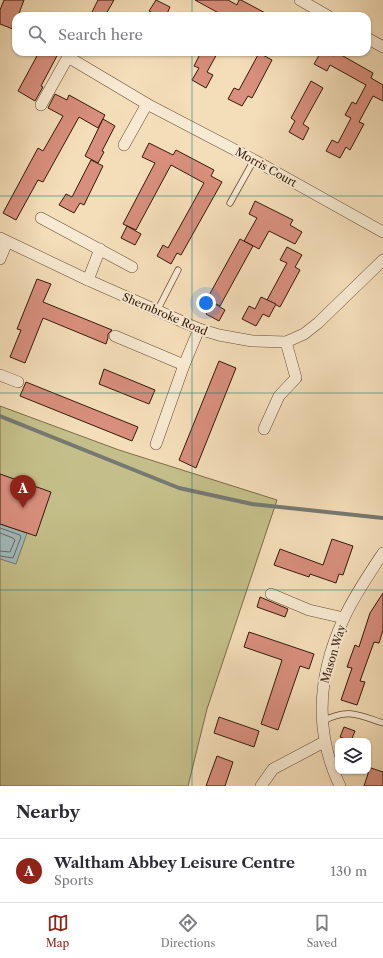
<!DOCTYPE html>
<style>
:root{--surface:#fff;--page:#f7f7f7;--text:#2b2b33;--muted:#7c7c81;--line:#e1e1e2;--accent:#8f2418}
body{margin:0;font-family:"Libre Caslon Text",serif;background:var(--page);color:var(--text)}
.controls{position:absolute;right:12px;bottom:12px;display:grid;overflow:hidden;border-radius:8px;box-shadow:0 1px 3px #0004}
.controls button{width:36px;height:36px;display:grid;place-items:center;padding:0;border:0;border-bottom:1px solid var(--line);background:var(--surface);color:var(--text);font:20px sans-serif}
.you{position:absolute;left:206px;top:303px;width:14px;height:14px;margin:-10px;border:3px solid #fff;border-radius:50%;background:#1a73e8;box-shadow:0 0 0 6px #1a73e833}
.badge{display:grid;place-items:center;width:26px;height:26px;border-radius:50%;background:var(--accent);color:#fff;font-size:13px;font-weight:700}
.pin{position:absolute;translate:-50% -33px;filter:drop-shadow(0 1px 2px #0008)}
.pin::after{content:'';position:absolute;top:21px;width:14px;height:12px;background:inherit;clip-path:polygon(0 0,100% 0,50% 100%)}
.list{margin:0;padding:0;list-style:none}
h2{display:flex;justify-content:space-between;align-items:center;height:52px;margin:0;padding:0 16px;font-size:17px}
h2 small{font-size:13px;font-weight:400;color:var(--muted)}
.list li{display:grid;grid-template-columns:26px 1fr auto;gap:12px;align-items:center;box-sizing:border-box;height:64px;padding:0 16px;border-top:1px solid var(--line)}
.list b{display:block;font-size:15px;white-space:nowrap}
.list p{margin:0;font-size:13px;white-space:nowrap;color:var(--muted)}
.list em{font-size:13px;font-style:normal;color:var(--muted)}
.icon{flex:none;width:22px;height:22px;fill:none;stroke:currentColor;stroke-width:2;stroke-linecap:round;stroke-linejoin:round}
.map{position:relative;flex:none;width:383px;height:786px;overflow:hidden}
.search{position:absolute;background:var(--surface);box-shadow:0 1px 3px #0004;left:12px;right:12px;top:12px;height:44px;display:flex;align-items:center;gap:10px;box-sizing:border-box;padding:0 14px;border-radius:12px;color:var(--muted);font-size:15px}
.sheet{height:116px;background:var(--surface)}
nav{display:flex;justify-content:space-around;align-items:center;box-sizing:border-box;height:56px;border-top:1px solid var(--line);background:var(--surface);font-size:11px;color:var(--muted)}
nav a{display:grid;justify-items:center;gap:2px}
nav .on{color:var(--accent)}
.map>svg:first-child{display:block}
.green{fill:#c4bf8a;stroke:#7c6c48}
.water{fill:#a1b9ba;stroke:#767972}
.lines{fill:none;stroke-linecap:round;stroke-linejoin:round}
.shore{stroke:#6b6960;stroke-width:1}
.stream{stroke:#767972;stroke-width:4}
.building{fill:#d88f7d;stroke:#351907}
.service-casing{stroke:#654a34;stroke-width:7}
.minor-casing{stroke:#654a34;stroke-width:12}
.service{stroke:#f8ead2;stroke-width:5.5}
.minor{stroke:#f8ead2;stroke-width:11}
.grid{fill:none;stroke:#0f766e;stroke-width:1;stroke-opacity:0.55}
.labels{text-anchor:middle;stroke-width:4;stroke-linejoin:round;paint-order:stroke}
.street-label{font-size:11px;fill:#351907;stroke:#f8ead2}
</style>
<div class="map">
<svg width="383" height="786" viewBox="0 0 383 786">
<rect width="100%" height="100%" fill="#f4deb9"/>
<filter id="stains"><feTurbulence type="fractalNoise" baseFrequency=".005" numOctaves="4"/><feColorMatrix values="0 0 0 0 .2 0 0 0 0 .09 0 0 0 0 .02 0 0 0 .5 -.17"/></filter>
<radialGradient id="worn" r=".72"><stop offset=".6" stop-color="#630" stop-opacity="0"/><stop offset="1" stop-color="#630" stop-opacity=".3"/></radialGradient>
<path class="green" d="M0 406 119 450 277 500 207 709 188 786H0Z"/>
<path class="water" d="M0 524 27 533 16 564 0 559Z"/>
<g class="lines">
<g class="shore">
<path d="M0 528 20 535 21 537 13 558 0 556"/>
<path d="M0 533 13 538 15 540 10 552 0 551"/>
</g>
<path class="stream" d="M0 416 179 488 252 504 383 518"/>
</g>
<g class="building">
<path d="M4 0H24L18 16H16V20L13 29 0 24V10Z"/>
<path d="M98 0H114L105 16H98L92 12Z"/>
<path d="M156 0 170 7 166 16H158L149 11Z"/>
<path d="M195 0H228L237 5 239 0H241L271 16H224Z"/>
<path d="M39 52H59L41 86 43 87 35 101 18 91Z"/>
<path d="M201 52H218L207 72 213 75 206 88 192 80 199 68 194 66Z"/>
<path d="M321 52H326L334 56 336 52 373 73 371 78 383 85V101L373 96 359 122 364 124 350 150 346 147 340 158 326 151 332 140 338 143 351 118 345 115 352 102 356 104 366 85 330 65 327 71 314 64Z"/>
<path d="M259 53 272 60 252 98 248 96 242 106 228 99 234 88 239 90Z"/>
<path d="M311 81 323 88 303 124 309 128 303 140 289 132 295 121 291 118Z"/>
<path d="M55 94 67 100 69 95 105 115 98 128 79 117 43 182 38 180 16 220 3 213 38 148 43 151 63 116 48 108Z"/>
<path d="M103 119 115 126 102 151 104 152 98 163 85 156Z"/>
<path d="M149 143 173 155 176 150 214 170 211 176 222 182 181 255 177 253 171 264 157 256 163 245 168 248 204 183 171 165 136 230 123 224 155 163 142 157Z"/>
<path d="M91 160 103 166 84 205 80 203 74 213 59 205 66 194 72 197Z"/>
<path d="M255 201 293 220 290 225 302 232 295 244 269 231 259 249 244 241 257 218 249 214Z"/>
<path d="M127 226 141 234 135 245 121 238Z"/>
<path d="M240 239 253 246 220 306 207 299Z"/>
<path d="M287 247 302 255 295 267 300 270 280 307 267 300 287 263 280 260Z"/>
<path d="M37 279 51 284 43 302 112 330 108 334V338L106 344 43 318 25 363 10 357 21 330 17 329Z"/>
<path d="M261 297 276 304 269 317 263 314 256 326 242 319 249 306 255 309Z"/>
<path d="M212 302 225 310 219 321 206 314Z"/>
<path d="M219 361 236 368 196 468 179 460Z"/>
<path d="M104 369 155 390 149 404 99 384Z"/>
<path d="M26 382 138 427 132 441 20 396Z"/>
<path d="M0 474 51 492 36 536 0 524Z"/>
<path d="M332 539 353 546 343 575 339 574 336 583 310 574 309 577 274 565 280 549 323 565Z"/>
<path d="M383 593V630L379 643 374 642 360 681 365 682 357 705 341 700 352 668 347 667 355 645 359 647 370 613Z"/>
<path d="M260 597 288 609 285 617 257 607Z"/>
<path d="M249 632 314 654 309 669 300 666 278 730 261 724 282 660 244 647Z"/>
<path d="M219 717 259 731 254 747 214 733Z"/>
<path d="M344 727 355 731 351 741 340 737Z"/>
<path d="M217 756 233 762 225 786H206Z"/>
<path d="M368 767 383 772V786H364L368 774Z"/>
</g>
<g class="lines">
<g class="service-casing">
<g id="service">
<path d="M230 203 254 160"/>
<path d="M157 311 178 270"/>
<path d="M323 721C348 708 358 715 383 723"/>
</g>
</g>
<g class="minor-casing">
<g id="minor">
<path d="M300 0 328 16"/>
<path d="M367 38 383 47"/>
<path d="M41 105 68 57 147 104"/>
<path d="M124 145 147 104 254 160 383 232"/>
<path d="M41 218 132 267"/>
<path d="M0 238 88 280 199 329 219 335 252 341 286 342 304 334 318 323 383 260"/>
<path d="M0 259 7 242"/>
<path d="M88 280 100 249"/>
<path d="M115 336 184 365"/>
<path d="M0 375 18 382"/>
<path d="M264 429 279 396 296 378 286 342"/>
<path d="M156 444 184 365 199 329"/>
<path d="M271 594 309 610 344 618"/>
<path d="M261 786 273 769 324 742"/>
<path d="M340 786C313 730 318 674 344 618 354 596 369 574 383 553"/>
</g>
</g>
<use href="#service" class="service"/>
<use href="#minor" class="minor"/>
</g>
<path class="grid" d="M192 0V16M192 52V786M0 196H383M0 393H383M0 590H383"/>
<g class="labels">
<g class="street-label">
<text transform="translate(266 167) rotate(29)" y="4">Morris Court</text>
<text transform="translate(165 314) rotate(23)" y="4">Shernbroke Road</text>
<text transform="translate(333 654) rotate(-73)" y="4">Mason Way</text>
</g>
</g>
<rect width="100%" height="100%" filter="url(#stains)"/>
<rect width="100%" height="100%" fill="url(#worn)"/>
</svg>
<div class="controls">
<button><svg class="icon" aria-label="layers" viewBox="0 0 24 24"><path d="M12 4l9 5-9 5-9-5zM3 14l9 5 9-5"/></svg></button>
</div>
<div class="you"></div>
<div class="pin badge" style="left:23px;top:508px">A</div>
<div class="search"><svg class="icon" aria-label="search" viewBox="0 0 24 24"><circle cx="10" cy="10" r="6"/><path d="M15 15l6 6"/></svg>Search here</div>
</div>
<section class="sheet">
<h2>Nearby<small></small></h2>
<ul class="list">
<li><span class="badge">A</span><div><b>Waltham Abbey Leisure Centre</b><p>Sports</p></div><em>130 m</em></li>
</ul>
</section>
<nav>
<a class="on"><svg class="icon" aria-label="map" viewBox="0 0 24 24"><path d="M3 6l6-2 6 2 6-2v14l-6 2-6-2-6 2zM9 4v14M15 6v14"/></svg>Map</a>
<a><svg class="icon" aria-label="directions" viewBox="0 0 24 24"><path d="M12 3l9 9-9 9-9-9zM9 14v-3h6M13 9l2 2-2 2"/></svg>Directions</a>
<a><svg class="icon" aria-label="saved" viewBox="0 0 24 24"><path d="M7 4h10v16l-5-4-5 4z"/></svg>Saved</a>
</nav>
